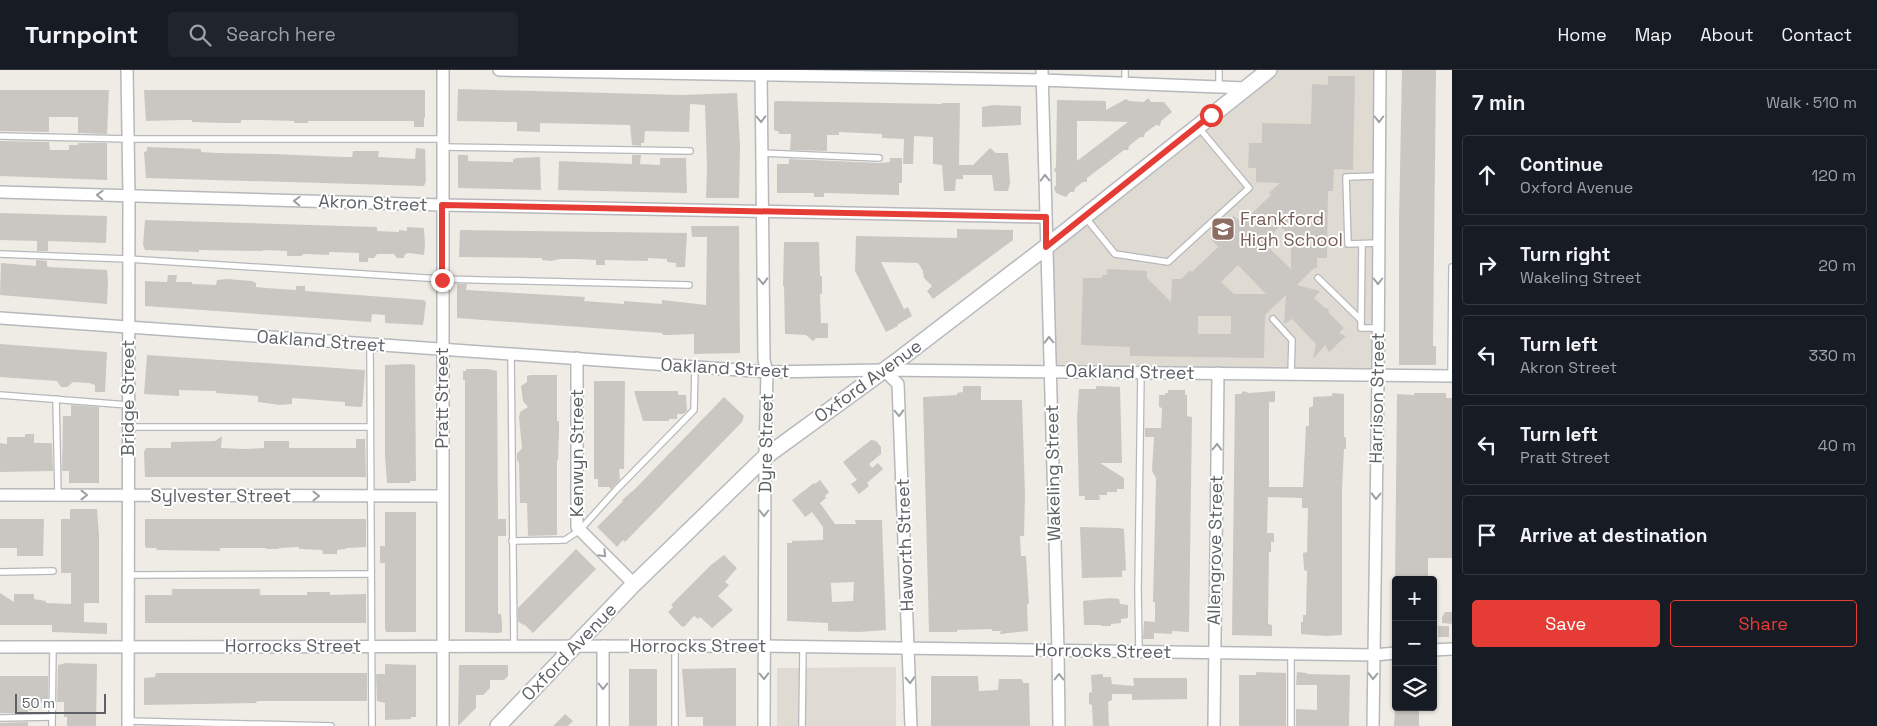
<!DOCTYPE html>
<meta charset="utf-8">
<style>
:root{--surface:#171b24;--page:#20242c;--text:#f1f3f6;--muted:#9ea1a6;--line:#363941;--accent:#e53d36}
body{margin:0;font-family:"Space Grotesk",sans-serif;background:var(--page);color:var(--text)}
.controls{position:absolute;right:15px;bottom:15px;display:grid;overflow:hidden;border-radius:5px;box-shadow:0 1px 4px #0004}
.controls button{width:45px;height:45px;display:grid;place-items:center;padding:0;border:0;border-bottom:1px solid var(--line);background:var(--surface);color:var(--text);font:25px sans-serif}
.scale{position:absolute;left:15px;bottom:12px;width:91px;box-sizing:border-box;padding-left:5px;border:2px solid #5d6165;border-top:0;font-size:14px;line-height:18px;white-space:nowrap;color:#5d6165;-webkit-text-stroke:4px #fff;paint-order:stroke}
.stop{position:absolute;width:15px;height:15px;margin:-11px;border:4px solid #e53d36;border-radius:50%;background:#fff}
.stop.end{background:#e53d36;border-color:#fff;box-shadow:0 1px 5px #0008}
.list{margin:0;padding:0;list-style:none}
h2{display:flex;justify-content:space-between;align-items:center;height:65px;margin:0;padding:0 20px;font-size:21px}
h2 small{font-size:16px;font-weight:400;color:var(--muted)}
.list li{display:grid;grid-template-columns:32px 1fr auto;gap:15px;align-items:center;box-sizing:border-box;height:80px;margin:0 10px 10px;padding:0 10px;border:1px solid var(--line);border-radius:5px}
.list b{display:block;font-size:19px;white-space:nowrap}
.list p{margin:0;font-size:16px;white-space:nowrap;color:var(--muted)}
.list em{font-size:16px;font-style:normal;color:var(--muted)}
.actions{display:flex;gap:10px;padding:15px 20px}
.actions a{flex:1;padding:11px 0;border:1px solid var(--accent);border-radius:5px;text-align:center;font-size:18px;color:var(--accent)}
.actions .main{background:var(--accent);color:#fff}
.icon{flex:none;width:28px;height:28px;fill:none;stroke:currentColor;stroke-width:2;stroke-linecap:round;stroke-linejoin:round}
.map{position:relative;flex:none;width:1452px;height:656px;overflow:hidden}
header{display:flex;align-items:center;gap:30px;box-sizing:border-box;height:70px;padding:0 25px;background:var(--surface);border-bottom:1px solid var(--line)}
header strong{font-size:24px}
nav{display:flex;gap:28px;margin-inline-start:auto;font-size:18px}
.search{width:350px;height:45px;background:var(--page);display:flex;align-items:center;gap:12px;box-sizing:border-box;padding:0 18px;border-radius:5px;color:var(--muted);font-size:19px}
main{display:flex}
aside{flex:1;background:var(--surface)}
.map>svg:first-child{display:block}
.education{fill:#dfdbd3}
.building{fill:#cac7c2;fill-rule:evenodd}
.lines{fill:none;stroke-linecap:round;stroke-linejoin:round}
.lane-casing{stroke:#b6b8bc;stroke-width:8}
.street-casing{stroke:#b6b8bc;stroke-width:14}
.secondary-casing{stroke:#b7babf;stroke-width:18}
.lane{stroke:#fff;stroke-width:5.5}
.street{stroke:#fff;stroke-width:11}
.secondary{stroke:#fff;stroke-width:15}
.oneway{stroke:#9ea0a3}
.route{stroke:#e53d36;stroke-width:6}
.labels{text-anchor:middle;stroke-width:4;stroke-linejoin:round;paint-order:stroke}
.street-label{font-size:18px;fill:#5d6165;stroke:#fff}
.education-label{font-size:18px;fill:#785e54;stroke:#fff;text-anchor:start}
</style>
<header>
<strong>Turnpoint</strong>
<div class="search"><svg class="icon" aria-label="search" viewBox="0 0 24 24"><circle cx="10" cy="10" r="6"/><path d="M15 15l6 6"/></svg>Search here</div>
<nav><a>Home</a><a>Map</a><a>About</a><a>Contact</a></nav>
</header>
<main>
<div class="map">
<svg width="1452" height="656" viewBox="0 0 1452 656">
<rect width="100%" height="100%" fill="#efece5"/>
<g class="education">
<path d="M1269 0H1380L1378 306 1050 301 1046 177Z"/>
<path d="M896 597V656H777V598Z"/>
</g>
<g class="building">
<path d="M1402 0H1436L1433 276H1436V295H1399V151Z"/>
<path d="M1328 6H1355L1353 100 1334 99 1333 121H1328L1327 188H1317V198H1314L1297 215 1320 221 1314 228 1325 238H1328L1329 243 1344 258 1339 263 1346 266 1329 282 1325 275 1313 289 1316 274 1292 249 1284 254 1286 225 1265 245 1264 288 1130 286V277L1081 275 1083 208H1102V205H1107V199L1147 201V208L1171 232 1172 209H1181L1190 200 1192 202 1218 177 1211 169 1219 162 1214 157 1223 149 1227 153 1234 146 1242 153 1271 125 1269 123 1280 113 1256 112V98H1248L1249 73H1262V53L1311 54 1312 14 1328 15ZM1280 156 1291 167V199L1264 173ZM1238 195 1266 224H1234L1221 212ZM1198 246H1231V264H1198Z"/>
<path d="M458 19 681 25 737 23 740 76 739 128H706L707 96 705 35 690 34 689 62 645 61 644 73H641V76L632 75 630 55 540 53V62L517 61V52L457 51Z"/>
<path d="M0 20H109L107 64 78 63V47H49V62L0 61Z"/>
<path d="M144 20H425V48H424V57H414V51H308V53H294V51L260 50H241V53H223L192 52V50H183L146 51Z"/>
<path d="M1148 28 1151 32H1164L1172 42 1161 51 1160 56 1156 55 1145 63 1144 67H1140L1129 76 1128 80H1124L1087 108V112H1083L1075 118 1074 122H1070L1066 127 1056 123 1054 118 1056 115V103L1054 100 1056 97 1057 30 1106 31V40L1126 29 1129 31 1144 32ZM1077 51H1095L1128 52 1077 91Z"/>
<path d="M776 31 942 34V33H960L959 95H973L990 78 996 83H1008L1010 113 1008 121H994L992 105H963V109H956L955 121H944L942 95 933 94V67L914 66 913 94H903L904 69 882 68V64L839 62V65H827V81L790 80 791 64H779V62L774 60V32Z"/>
<path d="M994 35 1021 36V55L982 57V37Z"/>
<path d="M0 71 49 72 50 80H69V75H78V73H107V110L0 106Z"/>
<path d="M147 77 201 79V82L218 83 274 84 343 87H352L353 81H379L378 87 415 89 416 78 425 79 426 111 424 116 146 108 144 82 147 81Z"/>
<path d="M458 85H468V91L513 92V89L517 88 540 87 541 120 458 118Z"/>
<path d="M632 85H641L640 94 660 95V88H686L687 123 558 120 559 91 632 94Z"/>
<path d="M890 88H902V113H899V125L824 123V127H814V123H777V94H789V89L879 93 890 92Z"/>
<path d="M0 143 107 146 106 173 48 171V181H37V171L0 170Z"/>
<path d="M145 150 377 157V161L399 162V160L407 161V157L424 158 425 175 424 185 409 183 405 184 404 188H397L394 184H377L374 188H368V192H359V183L331 182H329V185L304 184 301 186H287V181L263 180V181L199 180V182L145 180 143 175Z"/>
<path d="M691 156H739L740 283 694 284V264L670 265H663L662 263 457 248V214H467L466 220 585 227 584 231 624 234V231L662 234V230L706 235 707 167H692Z"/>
<path d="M957 159 1013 160V170L933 229 927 221 932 216 924 208 923 201 918 193 881 192 904 239 908 237 912 246 897 255 898 256 886 262 855 201 856 166 957 168Z"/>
<path d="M460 160 687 163 685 197H676V193L667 192V189L648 188V191L605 190V195H596V190L578 189H560L551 191 542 190V188L459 187Z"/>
<path d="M784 172H819L820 206H822V224H820L821 253H828V268H816L813 271 806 265 785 264 784 216H783Z"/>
<path d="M36 190 47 191V196L50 197 107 200 108 210 107 234 0 225 1 193 36 196Z"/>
<path d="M168 205H177L176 212H192V214L216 215 217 210 227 209 252 211 256 213V217L266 218 296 220V216H305V221L424 230 426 232 423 255 385 253V245L372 244 371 252 145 236V211L167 212Z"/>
<path d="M0 274 107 282 105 322H95V315L89 313 73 312 67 317H61L57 311 0 307Z"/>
<path d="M147 285 365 300 363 329 362 337 345 336V332L292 328V334L280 335 258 332V326L216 323V321L179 320V326L144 324Z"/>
<path d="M410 294 415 295 416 411H410V413H387L385 386V295Z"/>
<path d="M466 299H488L497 301 498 449H506V466H498V544H501L502 553V562L499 563 465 562V310H463V301H466Z"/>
<path d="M530 305H557V351H559V363L558 390H557V465L528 466 527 433H520L519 393 517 390V384L522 378 519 348 520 342 528 337 523 331 521 316 527 312V306Z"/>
<path d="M594 311H625L624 399H619L620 410 611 419 609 417H598V409H594Z"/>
<path d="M963 316H981V330H1022L1025 425 1024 466H1020L1021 486H1026L1029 534H1027L1028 561 1000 564 1001 561H992V559L957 560V562H929L923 327 957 325V323L963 322Z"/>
<path d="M1096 316 1120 317 1122 393H1100L1124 408V419H1117V422H1107V425H1099L1100 430H1085V426H1079L1077 348 1079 319H1096Z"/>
<path d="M1168 320H1185V325H1187V346L1192 347 1189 562 1172 561V564L1154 563V569H1143L1144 551 1155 552V532H1153L1156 408 1152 401 1154 367H1145V358H1161L1162 338 1159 337V325H1165V323H1168Z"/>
<path d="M634 321H678V325H686L687 341 683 344H677V349H669V351H643Z"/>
<path d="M1243 321 1249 323 1275 321V332H1269V417H1303L1306 356H1309V338L1313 336V327L1332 326V323L1344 324V367H1346V379H1344L1342 420V565L1326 566 1301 564V552H1303V545H1306L1307 501 1304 500 1303 483 1307 482 1308 438H1302V428H1300L1268 427 1267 463H1274V472H1271V482H1269L1268 554 1272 555V566L1232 565 1235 324H1241Z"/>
<path d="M1414 323H1446V328H1452V488H1428V510H1395L1397 324 1414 325Z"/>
<path d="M724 327 744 346 742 352 625 472 623 470 617 477 597 457 623 431 622 430 635 419Z"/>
<path d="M71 335 99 337V413H69V401H62L63 346H71Z"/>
<path d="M25 364H34V373H52L53 401 0 402V373L7 374V367H25Z"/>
<path d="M222 366 221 378 244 379 264 378V371H289V378H356V369H365L366 407H145L144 382 146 378H171V372L215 371Z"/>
<path d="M871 370 876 371 881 377V384L869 394 872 398 878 393 883 399 867 413 869 416 859 424 851 414 857 410 843 392Z"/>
<path d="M820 410 829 422 825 426 826 428 820 433 835 454H856L855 450H882L886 560 859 562 828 561V553L787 551V473H792V471L823 470V457L812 442 805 447 792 430 814 413 815 414ZM854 512 853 531 832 532 831 513Z"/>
<path d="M70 439H97L99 465V533H84V552L107 553V564L52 562V555H0V523L14 532V524H34V529L46 531V533L71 534V503H61V449H70Z"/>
<path d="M385 442H416V562H386L385 558V493H380V476H385Z"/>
<path d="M0 449H44L43 486H17V478H0Z"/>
<path d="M145 449H366V477L346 478V479L337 480V484H323L322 480 299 479V477L279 478V479H266V478H220V481L156 480 157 478H146L145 475Z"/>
<path d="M1080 457 1119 458 1124 459 1126 500 1122 501V507L1082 508Z"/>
<path d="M576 479 596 499 533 563 524 554 523 555 518 551V538Z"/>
<path d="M724 485 737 498 725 512 729 515 718 526 733 540 712 558 700 547 698 549 694 546 684 557 681 556 668 542 673 537 671 535 711 495Z"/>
<path d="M172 519H260V525H307V522H330V525L366 524V553H145V525H172Z"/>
<path d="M1110 528 1119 529 1120 534 1128 535V548L1121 549V553L1111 554V556H1101V555H1084L1083 531Z"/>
<path d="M1445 542H1452V554L1442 553V547Z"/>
<rect x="1438" y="556" width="11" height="11"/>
<path d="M66 593 97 594 96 656H67V647H64V632H57L58 595Z"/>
<path d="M385 594 416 595V647H411V649L385 650V633L377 631 376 604H385Z"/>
<path d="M459 595H508V606L504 610H490V618L483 625H476V638L458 656Z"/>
<path d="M736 598V656H703V647H686L682 599Z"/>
<rect x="629" y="599" width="28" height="57"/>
<path d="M1256 602 1286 603V656H1239V605H1256Z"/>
<path d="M1297 602 1307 603V604L1350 605 1349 656H1296V639L1317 640V615H1296Z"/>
<path d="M156 603H367V631H257L256 633 144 635V608L155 607Z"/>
<path d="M1103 604V607H1111L1112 614 1134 616 1133 608H1187V629L1132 630V624H1112V630L1108 632 1109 656H1093L1092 635 1089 634V623L1092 622 1091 605Z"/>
<path d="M0 606H48V632L37 633V640H28V643H0Z"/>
<path d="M931 606H978L979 621 998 620 999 609H1022L1023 613H1029L1030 656H931Z"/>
<path d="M1395 638H1419V656H1394Z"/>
<path d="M565 644 573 651 568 656H553Z"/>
<path d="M28 652V656H0V653Z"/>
</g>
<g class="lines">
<g class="lane-casing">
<g id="lane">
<path d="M1125 0V13"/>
<path d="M1219 0V17"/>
<path d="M0 66 128 69H442"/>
<path d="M443 77 690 81"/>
<path d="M762 83 879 88"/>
<path d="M1086 148 1115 184 1168 192 1249 118 1199 58"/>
<path d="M1379 173 1348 174 1346 107 1379 106"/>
<path d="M1362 174 1361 258H1378"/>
<path d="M0 184 128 189 442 209 689 215"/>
<path d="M1318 208 1361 250"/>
<path d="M1273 249 1292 270 1291 304"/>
<path d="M370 274 372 656"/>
<path d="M511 284 514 577"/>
<path d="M1451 306 1452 197"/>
<path d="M0 325 128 335"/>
<path d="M56 329 58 425"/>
<path d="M128 357H370"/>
<path d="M512 471 565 470 580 460 615 421 694 340 695 297"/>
<path d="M0 502 53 501"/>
<path d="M128 505 371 504"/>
<path d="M675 577V656"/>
<path d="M1139 582 1138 520 1141 302"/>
<path d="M0 648 52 647"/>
<path d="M128 651 331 656"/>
<path d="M52 656 53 577"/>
<path d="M802 656 803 577"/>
<path d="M1291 656V584"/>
</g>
</g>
<g class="street-casing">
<g id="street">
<path d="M127 0 129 126 128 656"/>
<path d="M443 0V656"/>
<path d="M499 0 1042 10 1245 18"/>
<path d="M761 0 764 290 767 302 765 387 764 656"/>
<path d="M1042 0 1058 580 1059 656"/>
<path d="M0 122 442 135 1046 147"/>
<path d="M0 248 767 302 884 300 1452 306"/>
<path d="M577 288V457L634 514"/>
<path d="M884 300 898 314 911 656"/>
<path d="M0 425 442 426"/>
<path d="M0 577 763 576 1374 585 1396 583"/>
<path d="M1433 580 1452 579"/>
<path d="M603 656V576"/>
<path d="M1214 656 1218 303"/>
<path d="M1373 656 1378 306 1380 0"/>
</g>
</g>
<g class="secondary-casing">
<path id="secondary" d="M498 656 634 514 765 387 901 288 1046 177 1269 0"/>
</g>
<use href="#lane" class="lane"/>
<use href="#street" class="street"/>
<use href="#secondary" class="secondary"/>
</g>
<defs><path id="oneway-chevron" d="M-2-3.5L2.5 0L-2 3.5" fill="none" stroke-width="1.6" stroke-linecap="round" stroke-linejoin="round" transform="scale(1.25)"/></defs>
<g class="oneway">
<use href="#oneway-chevron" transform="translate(761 49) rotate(89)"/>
<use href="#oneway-chevron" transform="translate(1379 49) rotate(90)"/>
<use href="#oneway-chevron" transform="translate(1045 108) rotate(-91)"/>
<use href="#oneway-chevron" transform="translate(100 125) rotate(-178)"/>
<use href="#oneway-chevron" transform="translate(297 131) rotate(-178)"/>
<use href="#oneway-chevron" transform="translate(763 211) rotate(89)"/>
<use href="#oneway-chevron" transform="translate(1378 211) rotate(90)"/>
<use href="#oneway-chevron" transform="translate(1049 270) rotate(-92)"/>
<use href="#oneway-chevron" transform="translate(899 343) rotate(88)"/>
<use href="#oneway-chevron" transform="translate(1217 377) rotate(-89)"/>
<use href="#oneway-chevron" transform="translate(84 425)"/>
<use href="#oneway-chevron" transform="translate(316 426)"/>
<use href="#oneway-chevron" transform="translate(1376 426) rotate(91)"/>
<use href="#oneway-chevron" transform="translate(764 443) rotate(90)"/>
<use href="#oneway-chevron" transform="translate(603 484) rotate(45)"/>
<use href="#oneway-chevron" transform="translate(764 606) rotate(89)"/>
<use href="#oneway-chevron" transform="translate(1373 606) rotate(91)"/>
<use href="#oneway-chevron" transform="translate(1059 607) rotate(-90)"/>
<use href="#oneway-chevron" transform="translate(910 610) rotate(88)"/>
<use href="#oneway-chevron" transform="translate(603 616) rotate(90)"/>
</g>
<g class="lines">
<path class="route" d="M442 210V135L1046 147V177L1211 45"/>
</g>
<defs>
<g id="school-square" transform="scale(1.25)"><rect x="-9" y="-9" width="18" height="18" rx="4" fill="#8d6e63" stroke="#fff"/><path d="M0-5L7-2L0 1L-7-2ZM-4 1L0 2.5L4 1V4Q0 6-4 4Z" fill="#fff"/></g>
</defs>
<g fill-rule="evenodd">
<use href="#school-square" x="1223" y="159"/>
</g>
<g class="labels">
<g class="street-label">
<text transform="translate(373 133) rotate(2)" y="6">Akron Street</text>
<text transform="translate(321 271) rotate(4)" y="6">Oakland Street</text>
<text transform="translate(725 298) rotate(3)" y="6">Oakland Street</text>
<text transform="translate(1130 302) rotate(1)" y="6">Oakland Street</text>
<text transform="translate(868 311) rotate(-36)" y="6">Oxford Avenue</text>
<text transform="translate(128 328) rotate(-90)" y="6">Bridge Street</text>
<text transform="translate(442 328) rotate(-90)" y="6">Pratt Street</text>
<text transform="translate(1377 328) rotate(-89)" y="6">Harrison Street</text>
<text transform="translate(766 373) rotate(-89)" y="6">Dyre Street</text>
<text transform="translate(577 383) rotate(-90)" y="6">Kenwyn Street</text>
<text transform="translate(1053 403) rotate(-91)" y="6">Wakeling Street</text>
<text x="221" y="432">Sylvester Street</text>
<text transform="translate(905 475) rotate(-92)" y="6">Haworth Street</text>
<text transform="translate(1215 480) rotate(-89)" y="6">Allengrove Street</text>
<text x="293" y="582">Horrocks Street</text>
<text x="698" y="582">Horrocks Street</text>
<text transform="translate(1103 581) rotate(1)" y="6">Horrocks Street</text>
<text transform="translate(569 582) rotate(-46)" y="6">Oxford Avenue</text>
</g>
<g class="education-label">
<text x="1240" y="155">Frankford<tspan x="1240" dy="21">High School</tspan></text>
</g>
</g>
</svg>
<div class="controls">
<button>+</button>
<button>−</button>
<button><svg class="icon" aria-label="layers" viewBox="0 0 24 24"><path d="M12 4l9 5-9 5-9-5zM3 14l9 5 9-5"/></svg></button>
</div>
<div class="scale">50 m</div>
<div class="stop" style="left:1211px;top:45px"></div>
<div class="stop end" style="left:442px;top:210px"></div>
</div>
<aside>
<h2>7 min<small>Walk · 510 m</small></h2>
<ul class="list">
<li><svg class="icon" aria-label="ahead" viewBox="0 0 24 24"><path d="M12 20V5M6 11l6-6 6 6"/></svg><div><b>Continue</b><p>Oxford Avenue</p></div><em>120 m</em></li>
<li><svg class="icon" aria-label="right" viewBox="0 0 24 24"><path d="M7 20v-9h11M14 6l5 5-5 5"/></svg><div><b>Turn right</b><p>Wakeling Street</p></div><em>20 m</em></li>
<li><svg class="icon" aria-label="left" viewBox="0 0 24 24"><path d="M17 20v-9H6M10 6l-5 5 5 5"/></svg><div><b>Turn left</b><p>Akron Street</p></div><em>330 m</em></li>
<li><svg class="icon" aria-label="left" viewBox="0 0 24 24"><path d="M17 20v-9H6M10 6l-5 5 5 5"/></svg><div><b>Turn left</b><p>Pratt Street</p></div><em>40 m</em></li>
<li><svg class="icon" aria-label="arrive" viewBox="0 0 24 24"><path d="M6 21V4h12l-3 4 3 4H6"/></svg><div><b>Arrive at destination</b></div></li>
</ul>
<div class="actions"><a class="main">Save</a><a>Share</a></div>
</aside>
</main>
